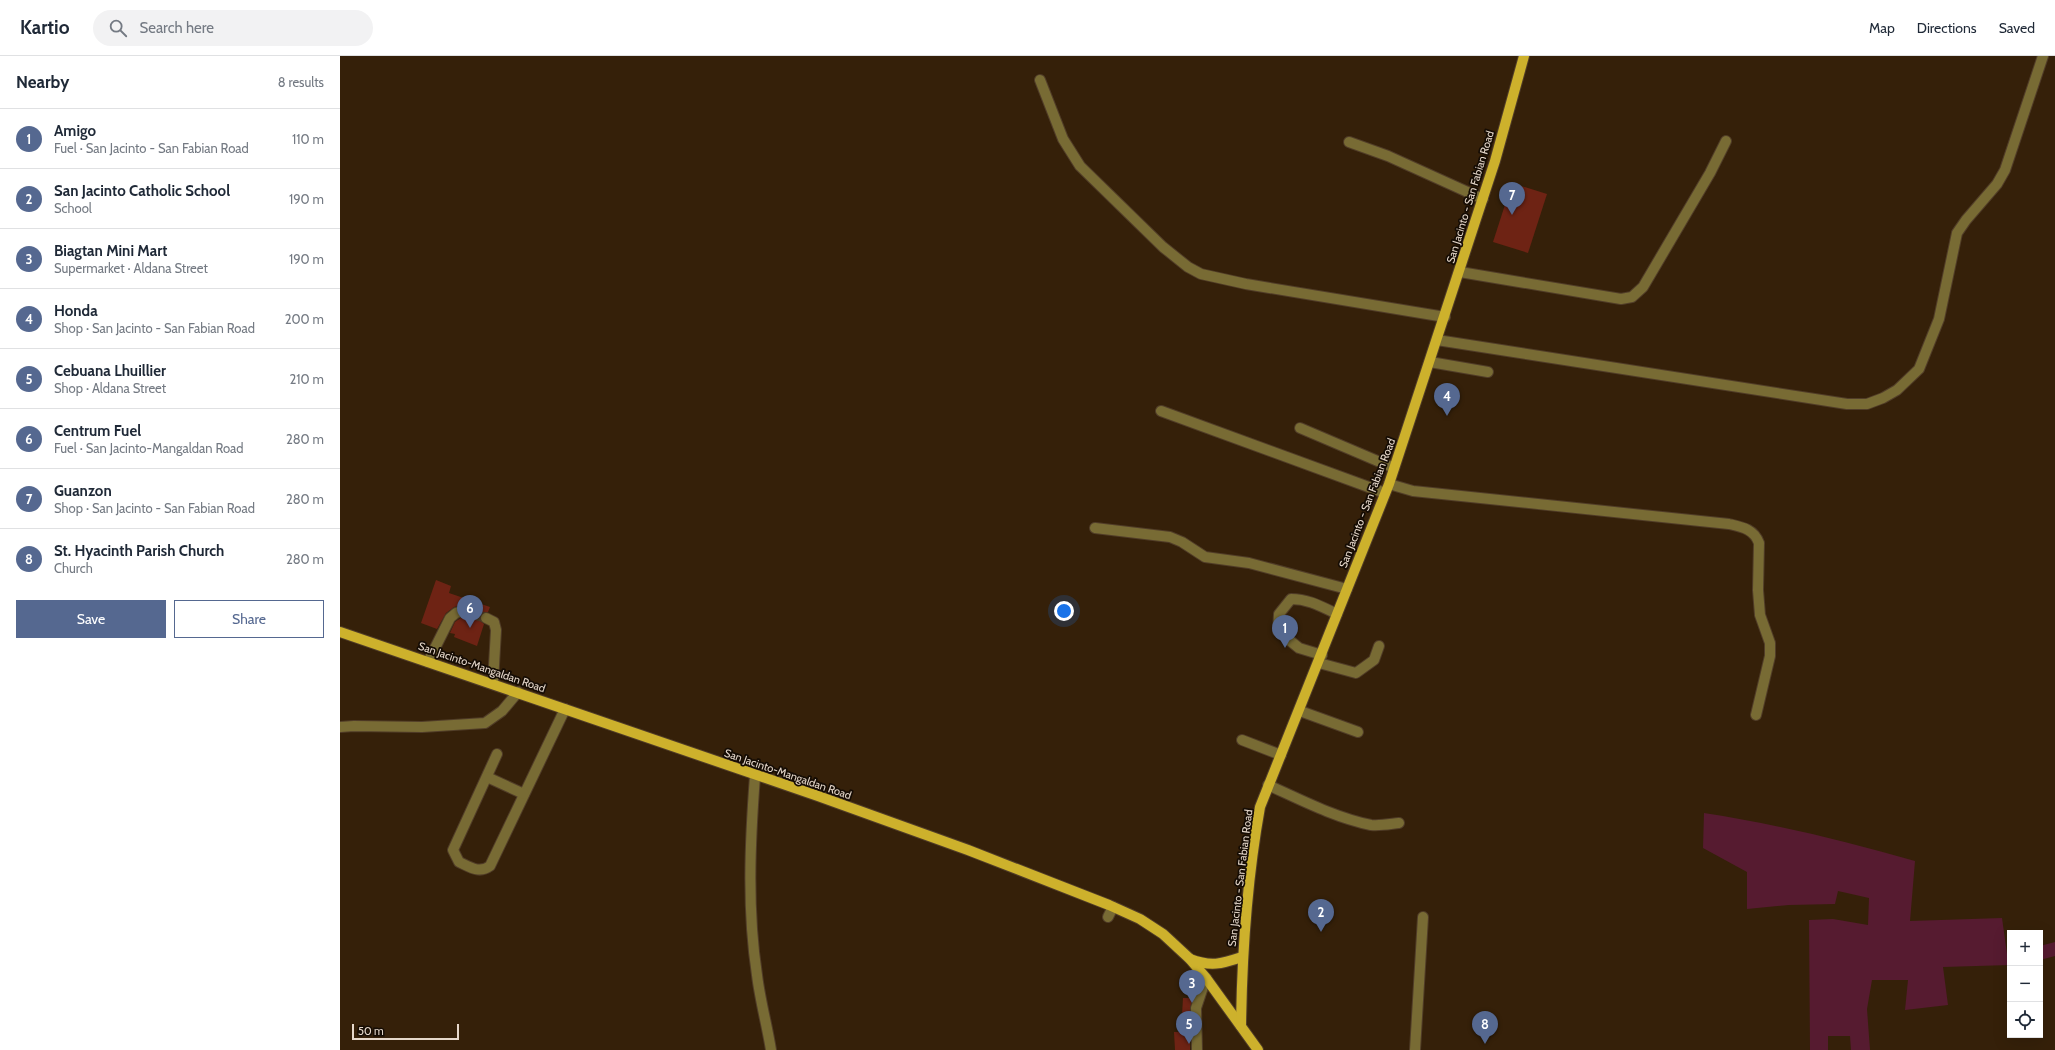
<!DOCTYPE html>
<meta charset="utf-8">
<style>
:root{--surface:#fff;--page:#f2f2f3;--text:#1f2937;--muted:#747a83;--line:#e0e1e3;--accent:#556890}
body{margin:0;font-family:Cabin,sans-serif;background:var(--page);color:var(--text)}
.controls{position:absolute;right:12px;bottom:12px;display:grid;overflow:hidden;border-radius:0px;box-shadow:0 4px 16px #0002}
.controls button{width:36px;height:36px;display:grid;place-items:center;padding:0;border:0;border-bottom:1px solid var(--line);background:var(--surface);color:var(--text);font:20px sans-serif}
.scale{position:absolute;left:12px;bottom:10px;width:107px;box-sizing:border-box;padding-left:4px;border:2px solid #e6d8cb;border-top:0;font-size:11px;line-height:14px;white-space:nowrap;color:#e6d8cb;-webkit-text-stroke:3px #150c04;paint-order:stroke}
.you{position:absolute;left:724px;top:555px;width:14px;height:14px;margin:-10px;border:3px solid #fff;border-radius:50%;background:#1a73e8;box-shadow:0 0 0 6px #1a73e833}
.badge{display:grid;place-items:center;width:26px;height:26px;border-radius:50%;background:var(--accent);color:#fff;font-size:13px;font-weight:700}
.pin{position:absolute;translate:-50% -33px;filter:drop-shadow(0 1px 2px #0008)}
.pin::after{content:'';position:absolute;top:21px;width:14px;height:12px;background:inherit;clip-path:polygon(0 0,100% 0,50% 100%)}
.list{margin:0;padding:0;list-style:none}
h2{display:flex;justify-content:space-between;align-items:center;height:52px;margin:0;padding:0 16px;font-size:17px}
h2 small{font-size:13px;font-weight:400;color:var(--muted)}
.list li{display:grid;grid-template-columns:26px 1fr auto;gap:12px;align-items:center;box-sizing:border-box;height:60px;padding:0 16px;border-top:1px solid var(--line)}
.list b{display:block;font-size:15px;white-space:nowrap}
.list p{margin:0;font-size:13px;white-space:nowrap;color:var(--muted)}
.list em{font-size:13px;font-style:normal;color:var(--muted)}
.actions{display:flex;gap:8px;padding:12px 16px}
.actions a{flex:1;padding:9px 0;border:1px solid var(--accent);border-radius:0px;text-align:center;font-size:14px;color:var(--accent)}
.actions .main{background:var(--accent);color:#fff}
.icon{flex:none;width:22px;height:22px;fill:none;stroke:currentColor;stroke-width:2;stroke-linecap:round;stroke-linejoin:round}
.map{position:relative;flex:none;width:1715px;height:994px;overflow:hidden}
header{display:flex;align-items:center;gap:24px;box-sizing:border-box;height:56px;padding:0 20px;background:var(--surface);border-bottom:1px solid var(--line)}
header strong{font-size:19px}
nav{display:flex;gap:22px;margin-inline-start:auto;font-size:14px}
.search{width:280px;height:36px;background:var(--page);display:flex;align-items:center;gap:10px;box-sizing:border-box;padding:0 14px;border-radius:22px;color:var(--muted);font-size:15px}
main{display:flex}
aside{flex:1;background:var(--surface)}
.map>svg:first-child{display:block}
.green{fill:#561b30}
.building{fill:#6e2314}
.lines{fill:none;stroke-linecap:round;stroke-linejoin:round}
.minor-tunnel{stroke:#503c26;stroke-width:10;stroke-dasharray:10 5;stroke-linecap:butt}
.minor-casing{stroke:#513d28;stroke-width:12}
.major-casing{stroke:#513d28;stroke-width:12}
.minor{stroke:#786b34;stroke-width:10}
.major{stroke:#cdb12c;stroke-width:10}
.labels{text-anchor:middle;stroke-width:3.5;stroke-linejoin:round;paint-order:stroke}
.street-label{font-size:11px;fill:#e6d8cb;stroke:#150c04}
</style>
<header>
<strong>Kartio</strong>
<div class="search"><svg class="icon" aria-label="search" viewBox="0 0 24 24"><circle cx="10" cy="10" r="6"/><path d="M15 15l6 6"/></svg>Search here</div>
<nav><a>Map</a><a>Directions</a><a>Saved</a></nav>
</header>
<main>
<aside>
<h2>Nearby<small>8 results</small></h2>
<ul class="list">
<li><span class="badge">1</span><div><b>Amigo</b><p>Fuel · San Jacinto - San Fabian Road</p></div><em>110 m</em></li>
<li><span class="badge">2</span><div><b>San Jacinto Catholic School</b><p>School</p></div><em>190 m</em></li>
<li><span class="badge">3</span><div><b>Biagtan Mini Mart</b><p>Supermarket · Aldana Street</p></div><em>190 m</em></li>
<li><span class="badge">4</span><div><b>Honda</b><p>Shop · San Jacinto - San Fabian Road</p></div><em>200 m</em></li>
<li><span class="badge">5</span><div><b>Cebuana Lhuillier</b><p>Shop · Aldana Street</p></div><em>210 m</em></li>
<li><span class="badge">6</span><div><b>Centrum Fuel</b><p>Fuel · San Jacinto-Mangaldan Road</p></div><em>280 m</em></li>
<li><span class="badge">7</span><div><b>Guanzon</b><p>Shop · San Jacinto - San Fabian Road</p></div><em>280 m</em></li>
<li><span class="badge">8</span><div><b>St. Hyacinth Parish Church</b><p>Church</p></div><em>280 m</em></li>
</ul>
<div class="actions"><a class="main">Save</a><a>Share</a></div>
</aside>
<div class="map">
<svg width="1715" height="994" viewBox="0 0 1715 994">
<rect width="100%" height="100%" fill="#352009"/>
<g class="green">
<path d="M1364 757C1435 768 1505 785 1575 805L1570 865 1662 862 1667 898H1670V909L1603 911 1608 949 1565 954 1568 924H1532L1527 953 1530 994H1511L1510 980H1488V994H1470L1469 864 1493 863 1528 869 1529 842 1498 835 1495 848 1449 849 1407 853V816L1363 792Z"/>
<path d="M1715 886V900L1700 904V890Z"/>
</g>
<g class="building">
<path d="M1172 127 1207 138 1188 197 1153 186Z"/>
<path d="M96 524 111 530 109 537 150 551 148 556H143L140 559V565L144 568 137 590 114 581 115 578 110 577 115 566 128 557V553L124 549 114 551 106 557 97 573 81 567Z"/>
<path d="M843 942H853L850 952V994H835L834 976H841Z"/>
</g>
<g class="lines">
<path class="minor-tunnel" d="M122 555 146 562"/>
<g class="minor-casing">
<g id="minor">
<path d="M700 24 723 83 740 110 823 191 848 211 861 218 906 228 1105 261"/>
<path d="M1009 86 1048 100 1143 143"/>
<path d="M1120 216 1281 243 1292 241 1303 231 1370 117 1386 85"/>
<path d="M1097 284 1507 348H1527L1543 342 1557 334 1579 313 1599 263 1617 177 1626 164 1657 128 1665 114 1703 0"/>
<path d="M1090 306 1148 316"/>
<path d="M821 355 1045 437"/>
<path d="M960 372 1054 412"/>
<path d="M1049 428 1073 435 1389 468C1402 471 1414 473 1419 487L1418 534 1420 559 1430 587V600L1416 659"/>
<path d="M755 472 830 481 842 486 865 501 909 507 1007 533"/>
<path d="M146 562 154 566 156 574 153 627"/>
<path d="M982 599 959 592 938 575 939 558 951 543C969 543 982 551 997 558"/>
<path d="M88 606 110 562 116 557 122 555"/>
<path d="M979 607 1016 617 1034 604 1039 590"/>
<path d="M960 655 1018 676"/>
<path d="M0 671 14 670 82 671 145 667 162 655 178 636"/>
<path d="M902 684 941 699"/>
<path d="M157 698 113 794 119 806C130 811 139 818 150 810L225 653"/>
<path d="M415 720C410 786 407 853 417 919 420 944 427 969 431 994"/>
<path d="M147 721 184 738"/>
<path d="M928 729C961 744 996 762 1031 769 1040 770 1050 768 1059 767"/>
<path d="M768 861 773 851"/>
<path d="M857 994 856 952 866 922"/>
<path d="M1075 994 1083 861"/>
</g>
</g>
<g class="major-casing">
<g id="major">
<path d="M0 576 478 740 628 794 769 849 800 863 823 878 850 903 866 922 918 994"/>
<path d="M850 903C871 911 881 908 902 901"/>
<path d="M901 970C902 897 907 823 920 751L1049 428 1155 105 1184 0"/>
</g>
</g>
<use href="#minor" class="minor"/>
<use href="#major" class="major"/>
</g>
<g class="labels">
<g class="street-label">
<text transform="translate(1130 141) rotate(-73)" y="4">San Jacinto - San Fabian Road</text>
<text transform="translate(1027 447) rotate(-69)" y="4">San Jacinto - San Fabian Road</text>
<text transform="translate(142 611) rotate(19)" y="4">San Jacinto-Mangaldan Road</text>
<text transform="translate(448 718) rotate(19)" y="4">San Jacinto-Mangaldan Road</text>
<text transform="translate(900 822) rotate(-83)" y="4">San Jacinto - San Fabian Road</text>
</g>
</g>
</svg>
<div class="controls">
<button>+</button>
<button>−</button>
<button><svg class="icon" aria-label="locate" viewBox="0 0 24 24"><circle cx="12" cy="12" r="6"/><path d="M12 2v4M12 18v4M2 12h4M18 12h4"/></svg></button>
</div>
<div class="scale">50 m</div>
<div class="you"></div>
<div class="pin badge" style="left:945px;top:592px">1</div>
<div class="pin badge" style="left:981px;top:876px">2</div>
<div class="pin badge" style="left:852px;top:947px">3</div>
<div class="pin badge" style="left:1107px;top:360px">4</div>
<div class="pin badge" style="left:849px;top:988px">5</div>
<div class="pin badge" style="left:130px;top:572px">6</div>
<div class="pin badge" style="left:1172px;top:159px">7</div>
<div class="pin badge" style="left:1145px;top:988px">8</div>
</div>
</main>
